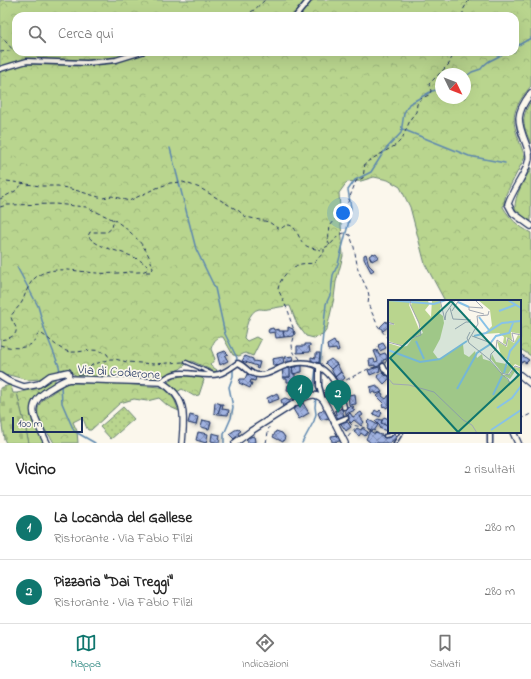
<!DOCTYPE html>
<html lang="it">
<meta charset="utf-8">
<style>
:root{--surface:#fff;--page:#f6f6f6;--text:#222;--muted:#767676;--line:#e0e0e0;--accent:#0f766e}
body{margin:0;font-family:"Indie Flower",sans-serif;background:var(--page);color:var(--text)}
.compass{position:absolute;left:435px;top:68px;width:36px;height:36px;border-radius:50%;background:var(--surface);box-shadow:0 4px 16px #0002;rotate:133deg}
.scale{position:absolute;left:12px;bottom:10px;width:71px;box-sizing:border-box;padding-left:4px;border:2px solid #1b2f5e;border-top:0;font-size:11px;line-height:14px;white-space:nowrap;color:#1b2f5e;-webkit-text-stroke:3px #fbf7ec;paint-order:stroke}
.you{position:absolute;left:343px;top:213px;width:14px;height:14px;margin:-10px;border:3px solid #fff;border-radius:50%;background:#1a73e8;box-shadow:0 0 0 6px #1a73e833}
.badge{display:grid;place-items:center;width:26px;height:26px;border-radius:50%;background:var(--accent);color:#fff;font-size:13px;font-weight:700}
.pin{position:absolute;translate:-50% -33px;filter:drop-shadow(0 1px 2px #0008)}
.pin::after{content:'';position:absolute;top:21px;width:14px;height:12px;background:inherit;clip-path:polygon(0 0,100% 0,50% 100%)}
.list{margin:0;padding:0;list-style:none}
h2{display:flex;justify-content:space-between;align-items:center;height:52px;margin:0;padding:0 16px;font-size:17px}
h2 small{font-size:13px;font-weight:400;color:var(--muted)}
.list li{display:grid;grid-template-columns:26px 1fr auto;gap:12px;align-items:center;box-sizing:border-box;height:64px;padding:0 16px;border-top:1px solid var(--line)}
.list b{display:block;font-size:15px;white-space:nowrap}
.list p{margin:0;font-size:13px;white-space:nowrap;color:var(--muted)}
.list em{font-size:13px;font-style:normal;color:var(--muted)}
.icon{flex:none;width:22px;height:22px;fill:none;stroke:currentColor;stroke-width:2;stroke-linecap:round;stroke-linejoin:round}
.map{position:relative;flex:none;width:531px;height:443px;overflow:hidden}
.search{position:absolute;background:var(--surface);box-shadow:0 4px 16px #0002;left:12px;right:12px;top:12px;height:44px;display:flex;align-items:center;gap:10px;box-sizing:border-box;padding:0 14px;border-radius:12px;color:var(--muted);font-size:15px}
.sheet{height:180px;background:var(--surface)}
nav{display:flex;justify-content:space-around;align-items:center;box-sizing:border-box;height:56px;border-top:1px solid var(--line);background:var(--surface);font-size:11px;color:var(--muted)}
nav a{display:grid;justify-items:center;gap:2px}
nav .on{color:var(--accent)}
.map>svg:first-child{display:block}
.forest{fill:url(#forest-crowns);stroke:#6a8276;fill-rule:evenodd}
.cemetery{fill:url(#cemetery-stones);stroke:#6a8276}
.park{fill:url(#park-dots);stroke:#6a8276}
.lines{fill:none;stroke-linecap:round;stroke-linejoin:round}
.stream{stroke:#5c87b0;stroke-width:1.5}
.building{fill:url(#building-cross-hatch);stroke:#1b2f5e;filter:url(#shadow)}
.lane-casing{stroke:#1b2f5e;stroke-width:5}
.street-casing{stroke:#1b2f5e;stroke-width:7}
.secondary-casing{stroke:#1b2f5e;stroke-width:8}
.path{stroke:#1b2f5e;stroke-width:1;stroke-dasharray:4 3;stroke-linecap:butt}
.lane{stroke:#fbf7ec;stroke-width:2}
.street{stroke:#fbf7ec;stroke-width:4}
.secondary{stroke:#fbf7ec;stroke-width:5.5}
.labels{text-anchor:middle;stroke-width:3.5;stroke-linejoin:round;paint-order:stroke}
.street-label{font-size:13px;fill:#1b2f5e;stroke:#fbf7ec}
.inset-river{fill:none;stroke:#88c2e7;stroke-width:2}
.inset-road{fill:none;stroke:#a1a7b3;stroke-width:1}
.view{fill:#0f766e;fill-opacity:0.15;stroke:#0f766e;stroke-width:2}
.inset-edge{fill:none;stroke:#1b2f5e;stroke-width:2}
</style>
<div class="map">
<svg width="531" height="443" viewBox="0 0 531 443">
<defs>
<pattern id="forest-crowns" width="20" height="18" patternUnits="userSpaceOnUse"><rect width="20" height="18" fill="#b9d58e"/><path d="M2 6a3 3 0 1 1 6 0M12 15a3 3 0 1 1 6 0" fill="none" stroke="#9eb77d"/></pattern>
<pattern id="cemetery-stones" width="16" height="16" patternUnits="userSpaceOnUse"><rect width="16" height="16" fill="#b9d58e"/><path d="M2 7V4a2 2 0 0 1 4 0v3zM10 15v-3a2 2 0 0 1 4 0v3z" fill="#9eb77d"/></pattern>
<pattern id="park-dots" width="8" height="8" patternUnits="userSpaceOnUse"><rect width="8" height="8" fill="#b9d58e"/><path d="M2 2h.1M6 6h.1" fill="none" stroke="#9eb77d" stroke-width="1.8" stroke-linecap="round"/></pattern>
<pattern id="building-cross-hatch" width="8" height="8" patternUnits="userSpaceOnUse"><rect width="8" height="8" fill="#a0b2e0"/><path d="M0 0l8 8M0 8l8-8" fill="none" stroke="#8291b9"/></pattern>
<filter id="shadow"><feDropShadow dx="2" dy="1.5" stdDeviation="2" flood-color="#0004"/></filter>
</defs>
<rect width="100%" height="100%" fill="#fbf7ec"/>
<filter id="ink" filterUnits="userSpaceOnUse"><feTurbulence type="fractalNoise" baseFrequency=".025" numOctaves="2"/><feDisplacementMap in="SourceGraphic" scale="8" xChannelSelector="R" yChannelSelector="G"/><feConvolveMatrix kernelMatrix="1 2 1 2 8 2 1 2 1" color-interpolation-filters="sRGB"/></filter>
<g filter="url(#ink)">
<g class="forest">
<path d="M0 0H531V86C506 116 513 123 525 157L506 194 503 207C510 219 518 226 531 233V356L522 350H520V301H445L425 264 410 207 400 187 388 180 374 177 361 181 347 182 339 193 343 256 336 282 334 298 327 329 323 335 314 338 306 336 297 324 290 306C282 306 276 308 268 309 265 310 262 309 259 309 248 311 246 329 244 338L247 341 256 337 261 340 253 356 245 353 239 356 233 355 223 337C216 336 213 343 211 349L215 359 210 365 211 366 217 370 215 372 192 361 185 365 180 369 159 378 79 377 66 370 47 374 39 379 28 380 9 375 0 378ZM16 16H515V52H16ZM441 74H465V98H441Z"/>
<path d="M531 101V144C523 125 520 119 531 101Z"/>
<path d="M531 168V221L524 217 515 209C514 195 525 180 531 168Z"/>
<path d="M182 375 202 378 204 380 199 395 194 396 182 389 177 392 167 383 169 381Z"/>
<path d="M55 378V382C49 386 40 391 35 397 23 411 38 430 44 443H29L17 393 39 388Z"/>
<path d="M67 383 122 384 160 387 166 390 174 399 179 411 168 406 159 398 147 401 134 399 120 403 91 430H88C85 426 85 420 81 418L73 422 77 431 78 443H54C51 436 45 431 42 425 35 412 36 404 49 395 55 391 60 387 67 383Z"/>
</g>
<path class="cemetery" d="M10 385 11 386 13 393H17L29 443H6L4 439 0 412V388Z"/>
<path class="park" d="M123 407 134 419 111 439 100 427Z"/>
<g class="lines">
<g class="stream">
<path d="M515 47 531 38"/>
<path d="M465 77 472 72 481 69C486 60 498 58 507 52"/>
<path d="M402 129 469 156 505 163"/>
<path d="M170 148 196 249 215 288 225 334 237 358 235 364"/>
<path d="M17 267 38 306 45 331 59 366 60 372"/>
<path d="M320 364 326 304 331 293 333 275 338 264 348 225 351 208 348 190 355 180 371 172 385 150 401 133 404 113 409 104 432 91 441 89"/>
<path d="M61 385 62 403 74 431 95 443"/>
<path d="M313 392 316 368"/>
<path d="M224 443V434L231 418 233 407 229 387 233 376V368"/>
<path d="M302 443 314 421 316 414 315 407 316 397"/>
</g>
</g>
<g class="building">
<path d="M373 253 374 254 376 253 379 257 372 261 369 256Z"/>
<path d="M366 254 369 265 374 270 371 272 364 259V255Z"/>
<path d="M386 321 389 326 383 331 380 327Z"/>
<path d="M288 327 293 329 294 336 284 337 283 331H288Z"/>
<path d="M273 328 274 330 279 329V331H283L284 337 276 338 275 332 269 333 268 331 269 329Z"/>
<path d="M334 341 336 345 337 344 339 350 337 351 336 349 328 350 327 345Z"/>
<path d="M383 343 386 348 380 351 378 347 379 346 378 345Z"/>
<path d="M305 344H310V346H309L310 352 297 353V346H305Z"/>
<path d="M377 350 379 355 385 353 386 355H387V359L383 360V365L375 367V365L370 366 369 360 374 359 375 362 378 361 374 351Z"/>
<path d="M225 351 228 354 225 356 228 361 220 365 217 354Z"/>
<path d="M316 353H320L319 363 311 361V357L316 358Z"/>
<path d="M520 354 529 360 526 363 523 361 522 363 520 362Z"/>
<path d="M245 356 253 359V361L260 362 258 369 256 368 257 366 242 361Z"/>
<path d="M293 356 294 362 286 363 285 357Z"/>
<path d="M283 357 284 365 273 366 272 359Z"/>
<path d="M331 359 337 364 331 369 325 363Z"/>
<path d="M297 364H302V372L293 374 292 367H297Z"/>
<path d="M337 364 341 372 335 377 331 369Z"/>
<path d="M289 366H292L293 374H295V379H293V382H295V384H299V387L291 386V382H287V379H283V377H290Z"/>
<path d="M379 367 380 371 370 375 368 370Z"/>
<path d="M290 368V377H283L282 369Z"/>
<path d="M341 372 345 378 339 383 335 377Z"/>
<path d="M382 372 386 376 389 374V379L384 384 377 376Z"/>
<path d="M247 374 256 377 255 381 251 380 250 383H252L250 388 239 383 240 379H245Z"/>
<path d="M288 385 301 387 300 393 287 390Z"/>
<path d="M377 385V388H379L382 392 376 394 375 392 371 393 370 387Z"/>
<path d="M277 393 279 399 268 403 267 398Z"/>
<path d="M381 393 383 394 382 396 386 399 389 395V404L387 408 384 406 383 407 382 405 384 403 377 396Z"/>
<path d="M355 394 356 404 349 405 348 395Z"/>
<path d="M297 396 298 398 283 407 281 400 285 398 290 400Z"/>
<path d="M215 402 221 404 218 414 214 413Z"/>
<path d="M303 403 309 413 299 419 293 409Z"/>
<path d="M221 404H223L222 409 229 410 228 415 218 414Z"/>
<path d="M353 406 354 407 352 408 355 410 346 414 345 407Z"/>
<path d="M325 408 329 418 321 420 318 413Z"/>
<path d="M342 408 344 417 338 420 335 411Z"/>
<path d="M375 410 378 412 380 410 382 412 380 417 373 414Z"/>
<path d="M361 412 363 415 360 417 364 422 361 426 354 420 351 423 347 418 349 417 348 415 350 413 353 417Z"/>
<path d="M190 415 198 417 196 425 188 423Z"/>
<path d="M384 417 389 419 387 426 381 423Z"/>
<path d="M378 419 382 420 381 423 387 426 389 422V432L379 428 380 426 375 421Z"/>
<path d="M203 420 211 422 209 429 201 427Z"/>
<path d="M346 420 351 427 346 431 339 421Z"/>
<path d="M369 420 378 425 374 431 367 428 369 424 367 422Z"/>
<path d="M357 428 361 430 362 428 368 432 365 436 361 433 359 436 354 432Z"/>
<path d="M239 429 241 431 238 433 239 435 234 439 229 434 235 430Z"/>
<path d="M276 431 282 433 285 437 283 442 273 437Z"/>
<path d="M370 431 375 434 376 433 388 438 392 433 397 437 390 443H371L366 439Z"/>
<path d="M198 432 208 434 206 443 196 440Z"/>
<path d="M212 433 220 435 219 443 211 441Z"/>
<path d="M339 435 340 441 332 442 331 436Z"/>
<path d="M254 436 255 442 248 443 246 438Z"/>
</g>
<g class="lines">
<g class="lane-casing">
<g id="lane">
<path d="M186 362 213 374"/>
<path d="M385 436 390 435 393 432"/>
<path d="M395 443 402 432"/>
</g>
</g>
<g class="street-casing">
<g id="street">
<path d="M296 16 309 0"/>
<path d="M0 69 27 61 87 63 116 60 142 52"/>
<path d="M319 366V386L322 397"/>
<path d="M383 366 385 370 389 373"/>
<path d="M161 382C179 364 198 379 219 374 226 372 232 367 238 363 246 366 249 375 259 375 268 376 276 369 285 366 318 354 337 376 344 407"/>
<path d="M334 423 346 418"/>
<path d="M490 443V432"/>
</g>
</g>
<g class="secondary-casing">
<g id="secondary">
<path d="M531 93C515 114 517 121 526 144 528 149 530 154 529 159 526 175 513 188 508 204L513 213 531 226"/>
<path d="M520 375 531 384"/>
<path d="M0 376 8 381 24 387 39 384 50 376 68 372 69 379"/>
<path d="M513 432 518 443"/>
<path d="M47 443C37 421 22 407 48 390 55 386 61 381 69 379L161 382C188 398 184 417 182 443"/>
<path d="M235 443 251 431 303 398C311 394 318 393 324 401L345 443"/>
</g>
</g>
<g class="path">
<path d="M245 16 254 10 265 0"/>
<path d="M463 16V10L469 0"/>
<path d="M0 35 13 50"/>
<path d="M0 52 16 50"/>
<path d="M0 180 40 186H58L75 190 95 196 103 198 112 196 129 201 154 189 170 183 183 182 200 188 239 211 246 217 269 222 279 229C282 229 283 226 287 225 297 224 298 240 305 245 309 248 316 249 320 250L330 245 339 235 344 233 350 235 354 247 358 270 368 291 369 296 368 304 378 326 389 340"/>
<path d="M0 199 17 190 22 184"/>
<path d="M0 207 7 205 55 204 86 207 112 219 113 223 112 228 107 232H90L88 236C100 252 133 250 148 267V269C143 273 136 272 130 272 119 273 108 274 97 273 79 272 50 264 35 278 28 284 26 293 22 302 19 307 14 311 11 316 11 321 15 324 16 328 18 337 6 339 0 340"/>
<path d="M113 219C131 231 149 247 153 269L150 272H146"/>
<path d="M330 245 328 242 330 226 335 220 338 214 348 202 356 181 363 178 365 163 396 145 402 139 411 118 416 112 417 104 422 98 429 95 431 91 429 84 449 64 454 52"/>
<path d="M0 345C9 348 24 350 33 343 36 340 36 335 40 333 50 338 58 350 70 352 84 353 93 346 107 354L110 359"/>
<path d="M300 359 297 355 293 353 292 345 295 333 290 319 289 313 278 289C280 278 290 267 301 264 305 263 310 264 314 263L324 252V249"/>
<path d="M385 363 389 357"/>
<path d="M79 374H83L92 365 110 359H115L127 362 154 364 183 362"/>
<path d="M340 383 370 368 379 367"/>
<path d="M334 411 340 408"/>
<path d="M520 419 531 414"/>
<path d="M349 422 352 425 362 427 382 435"/>
<path d="M348 437 356 427"/>
<path d="M266 443 269 427"/>
</g>
<use href="#lane" class="lane"/>
<use href="#street" class="street"/>
<use href="#secondary" class="secondary"/>
</g>
</g>
<g class="labels">
<g class="street-label">
<text transform="translate(119 371) rotate(4)" y="5">Via di Coderone</text>
</g>
</g>
<g transform="translate(388 300)">
<rect width="133" height="133" fill="#fbf7ec"/>
<path d="M0 0H22L21 5 33 34 22 39 19 44 12 45 0 41V24L7 25 0 21ZM24 0H40L41 5 37 10 43 17 44 0H52L53 7 51 13 55 16 56 23 52 39 45 52 51 60 75 44 76 54 81 57 87 51 89 58 94 54 95 59 102 61 123 83 131 72 128 70 122 79 115 75H122L126 67 133 68V133H0V43L13 47 19 46 24 39 35 33 23 6ZM90 0H133V34L123 32 124 41 118 37 119 45 115 43 116 37 111 33 96 34 104 26 102 10ZM130 35 133 36V67L127 64 120 74 114 73 103 59 104 54 108 62 118 64V67L122 62 113 55 109 41 119 47 120 39 126 43Z" fill="#b9d58e"/>
<path class="inset-river" d="M0 0 46 4 58 0M120 0 133 8M70 2 81 7M111 11 127 5M91 17 101 30M86 36 98 33 114 23 133 21M28 41 36 59M0 50 32 62 52 59 79 41M116 73 122 51 133 38M69 89 89 53 101 45 108 36 121 33 125 23M105 95 114 76M109 108 124 98 133 86M103 130 133 110"/>
<path class="inset-road" d="M52 0 57 20 58 13 67 0M87 0 95 8 81 7V10L96 14M62 8 65 19 83 20M64 11 71 0M0 22 6 24H0M67 29 78 22H81M82 32 79 38 81 43 102 60M84 36 103 43 108 49 109 40 118 46 120 38 126 42 124 33 133 35M80 41 90 24 89 16 100 15 101 11M0 42 15 46 24 38 33 35 31 23 22 4 23 0M108 49 103 54 102 60 113 73 121 75 127 66 133 68M113 74 120 79 122 84M0 78 5 84 21 85 46 92 75 120 84 125 89 133"/>
<path class="view" d="M63 1 131 75 70 132 2 58Z"/>
<rect width="133" height="133" class="inset-edge"/>
</g>
</svg>
<svg class="compass" viewBox="-18 -18 36 36"><path d="M0-13l5 13h-10z" fill="#e53935"/><path d="M0 13l5-13h-10z" fill="#767676"/></svg>
<div class="scale">100 m</div>
<div class="you"></div>
<div class="pin badge" style="left:300px;top:408px">1</div>
<div class="pin badge" style="left:338px;top:413px">2</div>
<div class="search"><svg class="icon" aria-label="search" viewBox="0 0 24 24"><circle cx="10" cy="10" r="6"/><path d="M15 15l6 6"/></svg>Cerca qui</div>
</div>
<section class="sheet">
<h2>Vicino<small>2 risultati</small></h2>
<ul class="list">
<li><span class="badge">1</span><div><b>La Locanda del Gallese</b><p>Ristorante · Via Fabio Filzi</p></div><em>280 m</em></li>
<li><span class="badge">2</span><div><b>Pizzaria &quot;Dai Treggi&quot;</b><p>Ristorante · Via Fabio Filzi</p></div><em>280 m</em></li>
</ul>
</section>
<nav>
<a class="on"><svg class="icon" aria-label="map" viewBox="0 0 24 24"><path d="M3 6l6-2 6 2 6-2v14l-6 2-6-2-6 2zM9 4v14M15 6v14"/></svg>Mappa</a>
<a><svg class="icon" aria-label="directions" viewBox="0 0 24 24"><path d="M12 3l9 9-9 9-9-9zM9 14v-3h6M13 9l2 2-2 2"/></svg>Indicazioni</a>
<a><svg class="icon" aria-label="saved" viewBox="0 0 24 24"><path d="M7 4h10v16l-5-4-5 4z"/></svg>Salvati</a>
</nav>
